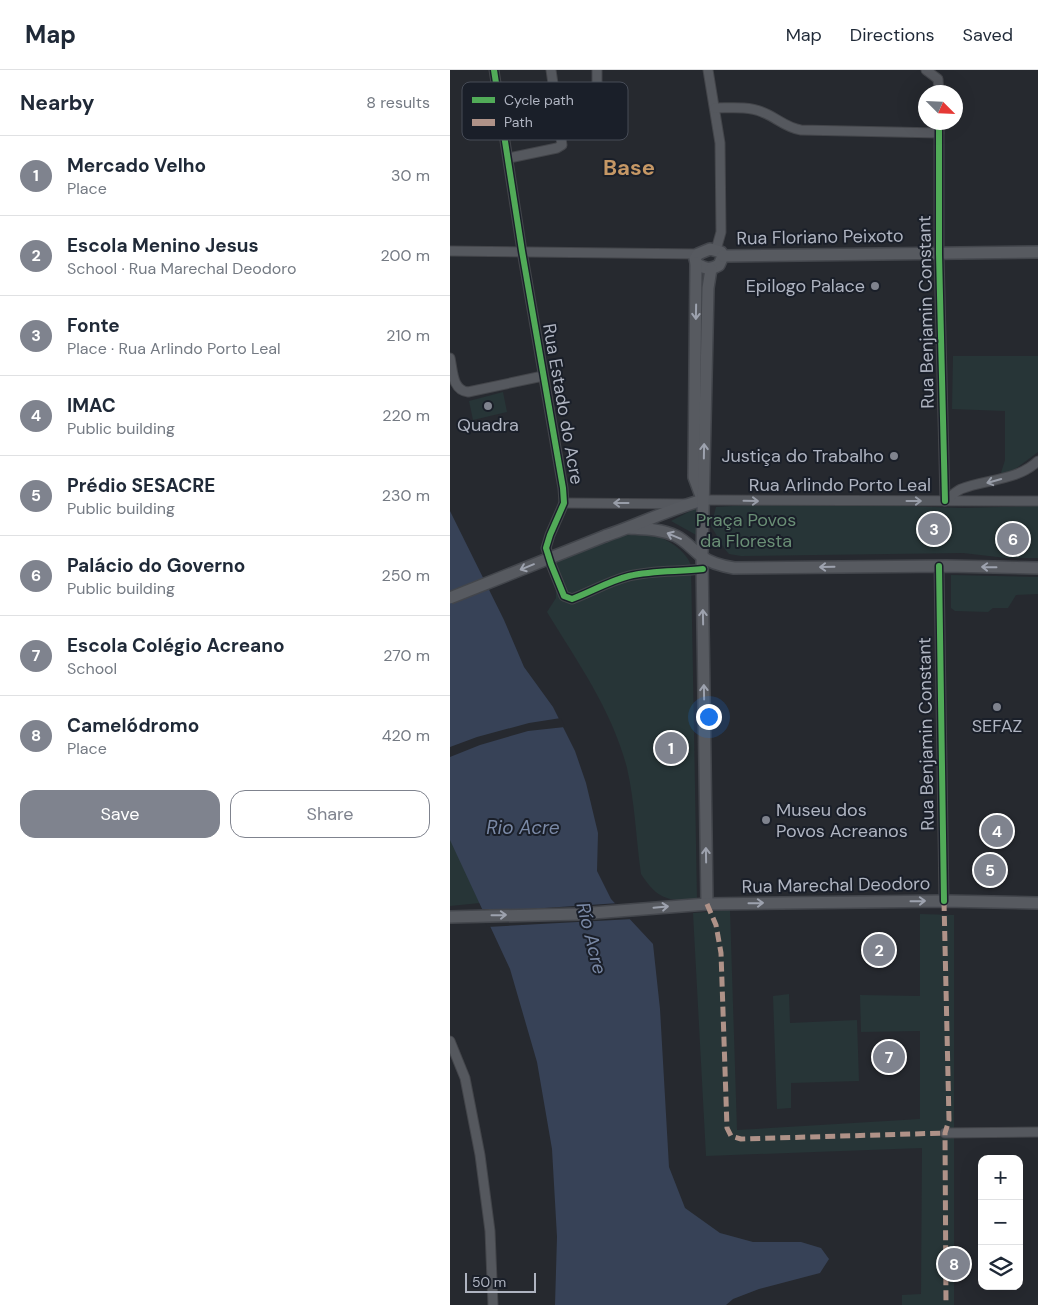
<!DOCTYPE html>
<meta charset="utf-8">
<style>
:root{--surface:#fff;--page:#f2f2f3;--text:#1f2937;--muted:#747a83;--line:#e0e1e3;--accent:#7f838e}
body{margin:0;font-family:"DM Sans",sans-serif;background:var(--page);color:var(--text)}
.controls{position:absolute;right:15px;bottom:15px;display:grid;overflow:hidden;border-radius:10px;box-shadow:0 5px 20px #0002}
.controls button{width:45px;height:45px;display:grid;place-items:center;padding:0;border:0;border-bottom:1px solid var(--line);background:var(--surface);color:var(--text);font:25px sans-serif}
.compass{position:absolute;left:468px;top:15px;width:45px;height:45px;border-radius:50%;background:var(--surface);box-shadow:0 5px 20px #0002;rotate:114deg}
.scale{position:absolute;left:15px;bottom:12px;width:71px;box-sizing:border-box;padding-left:5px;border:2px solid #afb4c1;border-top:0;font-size:14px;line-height:18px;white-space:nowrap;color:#afb4c1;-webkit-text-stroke:4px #1a1f29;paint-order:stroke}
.you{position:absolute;left:258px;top:646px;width:18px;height:18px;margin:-12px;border:4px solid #fff;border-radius:50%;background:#1a73e8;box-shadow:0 0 0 8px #1a73e833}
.badge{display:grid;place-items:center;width:32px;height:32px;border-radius:50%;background:var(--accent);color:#fff;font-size:16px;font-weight:700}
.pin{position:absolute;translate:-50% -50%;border:2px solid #fff;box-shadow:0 1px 5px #0006}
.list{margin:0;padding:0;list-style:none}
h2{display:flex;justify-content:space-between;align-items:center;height:65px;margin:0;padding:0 20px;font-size:21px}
h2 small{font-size:16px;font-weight:400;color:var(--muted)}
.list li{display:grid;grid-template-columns:32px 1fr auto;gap:15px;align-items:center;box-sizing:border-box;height:80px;padding:0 20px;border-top:1px solid var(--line)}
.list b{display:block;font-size:19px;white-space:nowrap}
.list p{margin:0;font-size:16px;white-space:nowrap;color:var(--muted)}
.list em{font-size:16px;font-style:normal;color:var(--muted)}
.actions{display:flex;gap:10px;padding:15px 20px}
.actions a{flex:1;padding:11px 0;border:1px solid var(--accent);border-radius:15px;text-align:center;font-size:18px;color:var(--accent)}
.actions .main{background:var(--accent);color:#fff}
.icon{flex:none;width:28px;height:28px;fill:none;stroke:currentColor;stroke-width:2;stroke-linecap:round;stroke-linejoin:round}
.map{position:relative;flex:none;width:588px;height:1235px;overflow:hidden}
header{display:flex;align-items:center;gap:30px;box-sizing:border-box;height:70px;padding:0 25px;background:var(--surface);border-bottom:1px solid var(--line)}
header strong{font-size:24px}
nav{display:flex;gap:28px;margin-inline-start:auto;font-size:18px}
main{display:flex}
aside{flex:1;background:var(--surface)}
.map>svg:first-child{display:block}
.green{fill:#273537}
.water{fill:#374257}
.pier{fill:#26292f}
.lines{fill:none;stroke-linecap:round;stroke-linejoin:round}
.minor-casing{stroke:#43454a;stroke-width:11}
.major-casing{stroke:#43464c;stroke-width:14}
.minor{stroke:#55585e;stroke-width:9}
.major{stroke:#575a60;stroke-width:11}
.major-bridge-casing{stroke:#43464c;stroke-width:14;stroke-linecap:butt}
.major-bridge{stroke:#575a60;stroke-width:11}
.quiet{stroke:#af9288;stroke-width:5;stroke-dasharray:10 5;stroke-linecap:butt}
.cycleway-casing{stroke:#1a1f29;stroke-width:9}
.cycleway{stroke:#51ab58;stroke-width:6}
.oneway{stroke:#9da2ae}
.oneway2{stroke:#989da8}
.poi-dot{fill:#7f838e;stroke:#1a1f29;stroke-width:2}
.labels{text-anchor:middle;stroke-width:4;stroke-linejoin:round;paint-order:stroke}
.street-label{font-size:18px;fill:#afb4c1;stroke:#1a1f29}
.poi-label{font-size:18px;fill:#afb4c1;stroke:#1a1f29;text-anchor:end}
.park-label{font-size:18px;fill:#698e75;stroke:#1a1f29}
.water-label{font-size:19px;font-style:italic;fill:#7a89a6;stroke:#1a1f29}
.district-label{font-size:22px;font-weight:bold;fill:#c59765;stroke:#1a1f29}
.key{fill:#1a1f29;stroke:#474c57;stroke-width:1}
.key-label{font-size:14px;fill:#afb4c1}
</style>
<header>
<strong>Map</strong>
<nav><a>Map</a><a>Directions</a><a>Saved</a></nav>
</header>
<main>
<aside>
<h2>Nearby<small>8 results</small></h2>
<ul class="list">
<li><span class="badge">1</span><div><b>Mercado Velho</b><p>Place</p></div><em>30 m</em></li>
<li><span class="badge">2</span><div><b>Escola Menino Jesus</b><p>School · Rua Marechal Deodoro</p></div><em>200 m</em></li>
<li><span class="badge">3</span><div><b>Fonte</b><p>Place · Rua Arlindo Porto Leal</p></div><em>210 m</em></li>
<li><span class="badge">4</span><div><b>IMAC</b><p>Public building</p></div><em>220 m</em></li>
<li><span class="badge">5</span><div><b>Prédio SESACRE</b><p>Public building</p></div><em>230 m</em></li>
<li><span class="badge">6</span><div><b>Palácio do Governo</b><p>Public building</p></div><em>250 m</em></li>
<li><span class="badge">7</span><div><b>Escola Colégio Acreano</b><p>School</p></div><em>270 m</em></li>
<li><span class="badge">8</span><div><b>Camelódromo</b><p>Place</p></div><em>420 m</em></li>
</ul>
<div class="actions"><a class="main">Save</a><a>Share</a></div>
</aside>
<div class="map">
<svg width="588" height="1235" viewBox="0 0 588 1235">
<rect width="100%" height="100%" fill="#26292f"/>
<g class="green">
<path d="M503 286H588V382L564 400 550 406 555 390V341L502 339Z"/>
<path d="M53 322 57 342 23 350 19 331Z"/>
<path d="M387 434 513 438 588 436V488H556L513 483 291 486 279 484 274 478 261 456 266 437 297 435Z"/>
<path d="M248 437V466L221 451Z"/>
<path d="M179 463C187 463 196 463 204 465 219 470 235 480 241 495L247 830C218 831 208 830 191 804 186 769 185 733 177 698 162 640 128 593 97 542L106 528 105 490Z"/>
<path d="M501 505 588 507V524L566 525 558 538H543L538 542 505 541 501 538Z"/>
<path d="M0 768 30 833 0 836Z"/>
<path d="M280 840 287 1060 470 1049V961L411 962 410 925 470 926V844L504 845V1235H452V1225L471 1224 472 1078 256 1086 243 843Z"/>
<path d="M339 924 340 953 407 950 409 1011 341 1013V1038L327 1039 323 926Z"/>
</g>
<path class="water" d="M0 441 54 550 74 597 103 637 125 681 136 713 148 763 147 801 161 829 203 874 210 939 219 1097 235 1138 270 1163 303 1172H351L371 1178 379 1189 370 1203 309 1219 283 1229 276 1235H105L107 1167 102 1079 87 992 60 899 0 770Z"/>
<g class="pier">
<path d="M111 648 115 657 78 661 30 675 0 687V677L27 667 79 653Z"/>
<path d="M169 833 183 849 37 857 29 839H80Z"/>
</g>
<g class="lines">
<g class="minor-casing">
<g id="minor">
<path d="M44 0 72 181 113 418 114 433 100 465 96 478 101 494 114 526 122 529C141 522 159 511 179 506 204 500 228 502 253 499"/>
<path d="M147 0V27"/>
<path d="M258 0 270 73 271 162 266 180"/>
<path d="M476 0 488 9 489 22"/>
<path d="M265 38C280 38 298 36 312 42 326 47 336 58 351 60L489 63"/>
<path d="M489 52V184L495 431"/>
<path d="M59 88 107 78 112 75 101 0"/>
<path d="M0 181 248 184"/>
<path d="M0 288C3 301 2 320 18 322L93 306"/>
<path d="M253 430 588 431"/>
<path d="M495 431C500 427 505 422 511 419 536 409 567 411 588 391"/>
<path d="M114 433 235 434"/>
<path d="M489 496 494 831"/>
<path d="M0 971 15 1008 30 1085 40 1161 43 1235"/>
<path d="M495 1063 588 1062"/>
</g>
</g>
<g class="major-casing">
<g id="major">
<path d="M260 179 271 182 273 186 269 195C261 200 254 199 246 193L245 189 248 184Z"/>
<path d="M273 186 588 182"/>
<path d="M246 193 244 407 251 426"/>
<path d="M179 458C195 459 211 459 226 466 236 471 242 479 251 486 260 493 272 496 284 498L496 496 588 498"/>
<path d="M155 466C188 455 219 439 253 430"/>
<path d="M257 834 252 487 258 218 261 199"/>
<path d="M0 847 130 844 257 834 494 831 588 833"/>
</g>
</g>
<use href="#minor" class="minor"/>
<use href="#major" class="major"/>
<g class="major-bridge-casing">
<path id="major-bridge" d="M0 528 155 466"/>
</g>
<use href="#major-bridge" class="major-bridge"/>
<g class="quiet">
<path d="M494 831 499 1050 495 1063 496 1235"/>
<path d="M257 834 266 855 271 883 277 1058 281 1066 291 1069 495 1063"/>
</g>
<g class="cycleway-casing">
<g id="cycleway">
<path d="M44 0 72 181 113 418 114 433 100 465 96 478 101 494 114 526 122 529C141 522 159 511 179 506 204 500 228 502 253 499"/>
<path d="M489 52V184L495 431"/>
<path d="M489 496 494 831"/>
</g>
</g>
<use href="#cycleway" class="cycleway"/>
</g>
<defs><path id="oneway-shaft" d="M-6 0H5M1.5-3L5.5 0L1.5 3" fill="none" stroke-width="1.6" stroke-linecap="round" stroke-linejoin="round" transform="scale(1.25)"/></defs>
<g class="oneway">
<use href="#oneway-shaft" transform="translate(246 242) rotate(91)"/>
<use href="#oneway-shaft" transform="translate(254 381) rotate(-89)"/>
<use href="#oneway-shaft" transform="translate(224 466) rotate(-157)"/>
<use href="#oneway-shaft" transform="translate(77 497) rotate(158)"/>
<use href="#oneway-shaft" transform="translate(377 497) rotate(179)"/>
<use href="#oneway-shaft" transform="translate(539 497) rotate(-179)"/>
<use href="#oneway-shaft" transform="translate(253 547) rotate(-91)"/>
<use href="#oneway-shaft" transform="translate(254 622) rotate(-91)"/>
<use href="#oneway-shaft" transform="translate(256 785) rotate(-91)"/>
<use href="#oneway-shaft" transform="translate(468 831) rotate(-1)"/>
<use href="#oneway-shaft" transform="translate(306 833) rotate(-1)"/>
<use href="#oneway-shaft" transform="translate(211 837) rotate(-5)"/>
<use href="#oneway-shaft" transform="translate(49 845) rotate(-1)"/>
</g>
<g class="oneway2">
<use href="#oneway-shaft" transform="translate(544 411) rotate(164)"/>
<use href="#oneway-shaft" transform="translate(301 431) rotate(1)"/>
<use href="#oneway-shaft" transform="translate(464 431)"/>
<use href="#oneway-shaft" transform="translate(171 433) rotate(-180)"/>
</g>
<g class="poi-dot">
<circle cx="425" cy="216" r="5"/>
<circle cx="38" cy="336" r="5"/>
<circle cx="444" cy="386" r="5"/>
<circle cx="547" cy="637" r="5"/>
<circle cx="316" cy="750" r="5"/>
</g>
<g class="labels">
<g class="street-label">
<text transform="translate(370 167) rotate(-1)" y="6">Rua Floriano Peixoto</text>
<text transform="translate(476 242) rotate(-91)" y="6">Rua Benjamin Constant</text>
<text transform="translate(113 334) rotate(80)" y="6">Rua Estado do Acre</text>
<text x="390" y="421">Rua Arlindo Porto Leal</text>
<text transform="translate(476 664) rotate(-91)" y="6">Rua Benjamin Constant</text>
<text transform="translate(386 815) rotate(-1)" y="6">Rua Marechal Deodoro</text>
</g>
<g class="poi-label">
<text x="415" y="222">Epilogo Palace</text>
<text x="38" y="361" text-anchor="middle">Quadra</text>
<text x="434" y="392">Justiça do Trabalho</text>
<text x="547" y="662" text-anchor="middle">SEFAZ</text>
<text x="326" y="746" text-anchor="start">Museu dos<tspan x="326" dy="21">Povos Acreanos</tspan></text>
</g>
<g class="park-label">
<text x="296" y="456">Praça Povos<tspan x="296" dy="21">da Floresta</tspan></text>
</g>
<g class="water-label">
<text x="73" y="764">Rio Acre</text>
<text transform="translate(142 868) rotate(76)" y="7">Río Acre</text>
</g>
<g class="district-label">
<text x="179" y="105">Base</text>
</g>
</g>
<rect x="12" y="12" width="166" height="58" rx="8" class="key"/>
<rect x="22" y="27" width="23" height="6" fill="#51ab58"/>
<rect x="22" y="49" width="23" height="7" fill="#af9288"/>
<g class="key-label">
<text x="54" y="35">Cycle path</text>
<text x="54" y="57">Path</text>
</g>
</svg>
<div class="controls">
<button>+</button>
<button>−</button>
<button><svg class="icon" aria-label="layers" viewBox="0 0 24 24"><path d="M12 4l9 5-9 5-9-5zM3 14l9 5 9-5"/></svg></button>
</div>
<svg class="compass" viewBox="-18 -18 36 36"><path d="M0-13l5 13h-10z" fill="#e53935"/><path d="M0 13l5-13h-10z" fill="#747a83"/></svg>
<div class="scale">50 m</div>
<div class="you"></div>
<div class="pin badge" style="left:221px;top:678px">1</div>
<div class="pin badge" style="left:429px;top:880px">2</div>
<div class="pin badge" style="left:484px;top:459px">3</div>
<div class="pin badge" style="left:547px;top:761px">4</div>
<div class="pin badge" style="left:540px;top:800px">5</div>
<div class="pin badge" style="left:563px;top:469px">6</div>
<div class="pin badge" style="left:439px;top:987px">7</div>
<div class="pin badge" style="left:504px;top:1194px">8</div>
</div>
</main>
